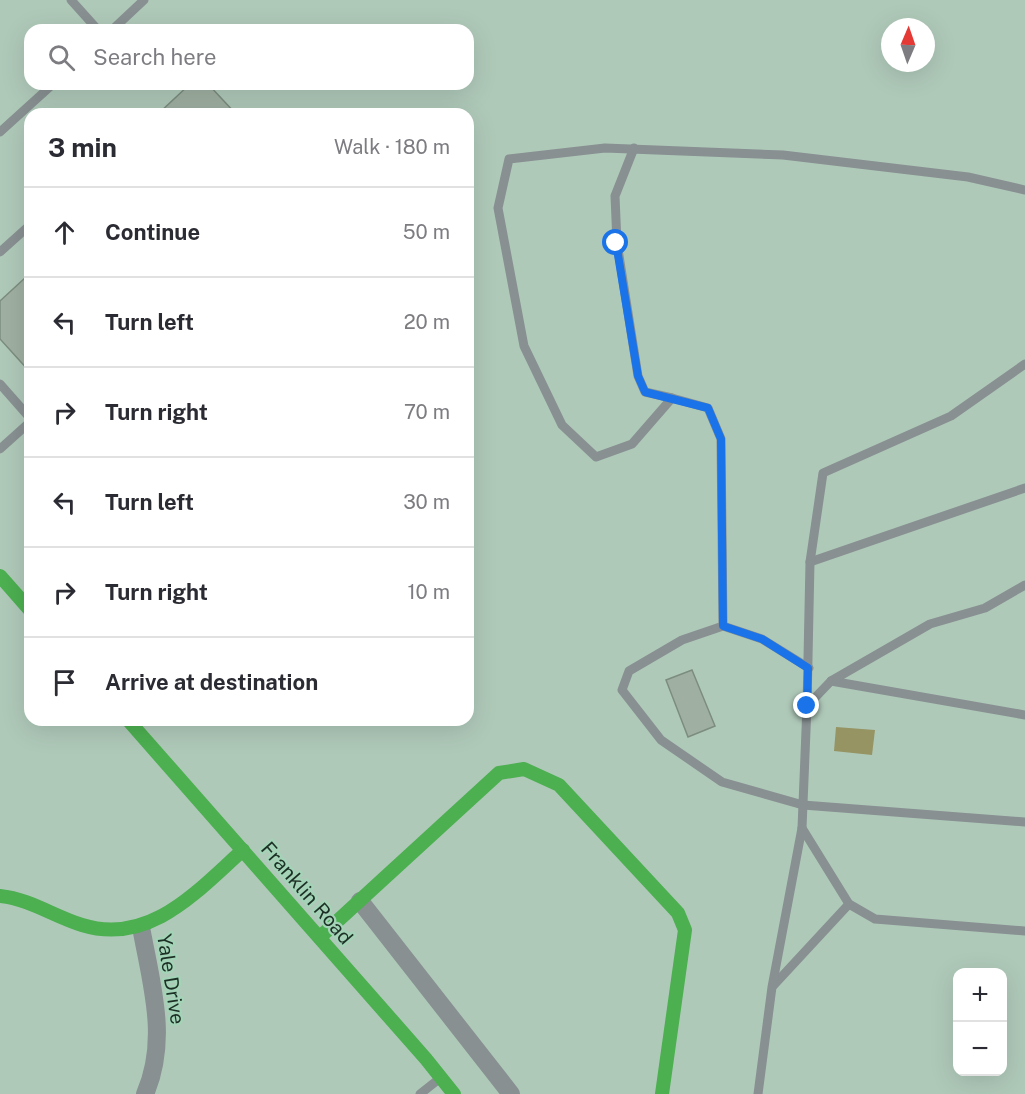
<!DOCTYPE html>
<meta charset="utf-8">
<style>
:root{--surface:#fff;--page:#f2f2f3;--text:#2b2b33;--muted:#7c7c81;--line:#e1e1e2}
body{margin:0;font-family:"Public Sans",sans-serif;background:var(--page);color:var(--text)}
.controls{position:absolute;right:18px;bottom:18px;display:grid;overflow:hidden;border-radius:12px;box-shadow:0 6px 24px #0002}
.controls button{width:54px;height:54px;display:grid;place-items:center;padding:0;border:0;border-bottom:2px solid var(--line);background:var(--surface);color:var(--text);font:30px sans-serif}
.compass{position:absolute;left:881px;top:18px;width:54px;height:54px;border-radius:50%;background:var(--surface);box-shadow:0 6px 24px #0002;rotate:2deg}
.stop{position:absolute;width:18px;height:18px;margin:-14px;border:4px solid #1a73e8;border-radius:50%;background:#fff}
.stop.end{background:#1a73e8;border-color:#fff;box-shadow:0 2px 6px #0008}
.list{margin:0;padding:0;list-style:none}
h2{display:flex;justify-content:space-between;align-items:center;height:78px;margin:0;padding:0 24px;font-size:26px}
h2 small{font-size:20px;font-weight:400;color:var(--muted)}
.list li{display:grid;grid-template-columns:39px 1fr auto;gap:18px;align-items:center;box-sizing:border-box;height:90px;padding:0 24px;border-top:2px solid var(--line)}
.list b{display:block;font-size:22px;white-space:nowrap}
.list em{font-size:20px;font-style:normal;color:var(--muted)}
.icon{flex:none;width:33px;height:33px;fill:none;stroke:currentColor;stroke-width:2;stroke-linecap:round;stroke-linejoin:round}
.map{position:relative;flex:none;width:1025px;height:1094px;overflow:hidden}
.search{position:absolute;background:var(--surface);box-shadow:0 6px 24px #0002;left:24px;top:24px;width:450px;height:66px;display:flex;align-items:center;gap:15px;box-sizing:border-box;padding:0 21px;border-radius:18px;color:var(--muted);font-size:22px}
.panel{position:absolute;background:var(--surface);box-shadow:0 6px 24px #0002;left:24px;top:108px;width:450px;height:618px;border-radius:18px}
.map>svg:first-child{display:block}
.water{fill:#959462}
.building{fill:#9fb0a2;stroke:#7c8d7f;stroke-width:1.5}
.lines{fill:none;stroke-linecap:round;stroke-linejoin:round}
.lane{stroke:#889092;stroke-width:9}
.street{stroke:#889092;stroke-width:18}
.fast{stroke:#4caf50;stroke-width:14}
.route{stroke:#1a73e8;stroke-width:8}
.labels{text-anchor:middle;stroke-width:4.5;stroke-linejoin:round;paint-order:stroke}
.street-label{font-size:20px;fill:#1d3025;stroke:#a4d4b7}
</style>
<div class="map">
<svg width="1025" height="1094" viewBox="0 0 1025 1094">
<rect width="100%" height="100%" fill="#afc9b9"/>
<path class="water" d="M836 727 875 730 872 755 834 751Z"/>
<g class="building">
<path d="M190 84H208L236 114H158Z"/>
<path d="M26 277 30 282V372L0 339V301Z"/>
<path d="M692 670 715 726 688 737 666 680Z"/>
</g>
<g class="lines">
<g class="lane">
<path d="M71 0 98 30"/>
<path d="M112 30 144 0"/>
<path d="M0 132 53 84"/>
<path d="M634 148 615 196 617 243 638 376 645 392 672 398"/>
<path d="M0 252 30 225"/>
<path d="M0 384 30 418"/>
<path d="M0 449 30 422"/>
<path d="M810 562 1025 488"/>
<path d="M723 626 721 439 708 408 672 398 632 444 596 457 562 425 524 346 498 208 509 159 605 148 783 155 968 177 1025 190"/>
<path d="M809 668 762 639 723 626 682 640 629 671 622 690 661 740 722 782 803 805 1025 822"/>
<path d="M831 681 1025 715"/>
<path d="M807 706 831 681 930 624 985 608 1025 585"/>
<path d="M802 828 849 904 875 919 1025 931"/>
<path d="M773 986 849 904"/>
<path d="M420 1094 439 1079"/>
<path d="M758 1094 772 987 802 828 807 706 810 562 823 473 951 416 1025 364"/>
</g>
<g class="street">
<path d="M360 901 511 1094"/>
<path d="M141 927C151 983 169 1039 145 1094"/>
</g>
<g class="fast">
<path d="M0 576 30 610"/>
<path d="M128 720 426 1059 454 1094"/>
<path d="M0 896C30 899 53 916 82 925 150 946 197 891 243 850"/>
<path d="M320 937 499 773 524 769 559 785 678 913 685 930 662 1094"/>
</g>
</g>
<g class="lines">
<path class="route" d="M616 243 638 376 645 392 708 408 721 439 723 626 762 639 808 668 807 706"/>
</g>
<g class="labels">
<g class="street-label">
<text transform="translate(307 893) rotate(49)" y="7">Franklin Road</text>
<text transform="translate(171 979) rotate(81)" y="7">Yale Drive</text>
</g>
</g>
</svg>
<div class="controls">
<button>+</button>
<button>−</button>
</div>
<svg class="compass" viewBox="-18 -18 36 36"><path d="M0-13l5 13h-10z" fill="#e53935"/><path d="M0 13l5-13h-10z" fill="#7c7c81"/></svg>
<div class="stop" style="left:616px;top:243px"></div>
<div class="stop end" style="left:807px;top:706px"></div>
<div class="search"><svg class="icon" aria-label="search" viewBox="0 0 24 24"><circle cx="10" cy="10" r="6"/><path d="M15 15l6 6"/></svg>Search here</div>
<section class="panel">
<h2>3 min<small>Walk · 180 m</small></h2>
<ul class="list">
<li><svg class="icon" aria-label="ahead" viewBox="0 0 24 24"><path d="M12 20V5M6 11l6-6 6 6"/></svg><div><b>Continue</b></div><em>50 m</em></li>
<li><svg class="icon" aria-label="left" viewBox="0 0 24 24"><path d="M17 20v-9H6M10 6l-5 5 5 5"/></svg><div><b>Turn left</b></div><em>20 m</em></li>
<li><svg class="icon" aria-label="right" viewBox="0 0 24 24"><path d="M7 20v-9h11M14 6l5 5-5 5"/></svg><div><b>Turn right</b></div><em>70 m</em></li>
<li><svg class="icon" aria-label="left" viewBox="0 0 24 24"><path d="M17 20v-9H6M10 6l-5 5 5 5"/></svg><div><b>Turn left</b></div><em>30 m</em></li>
<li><svg class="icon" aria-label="right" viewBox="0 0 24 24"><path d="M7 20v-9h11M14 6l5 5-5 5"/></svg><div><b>Turn right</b></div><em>10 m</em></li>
<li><svg class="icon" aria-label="arrive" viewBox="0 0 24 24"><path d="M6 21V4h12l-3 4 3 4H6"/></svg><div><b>Arrive at destination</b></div></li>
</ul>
</section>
</div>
